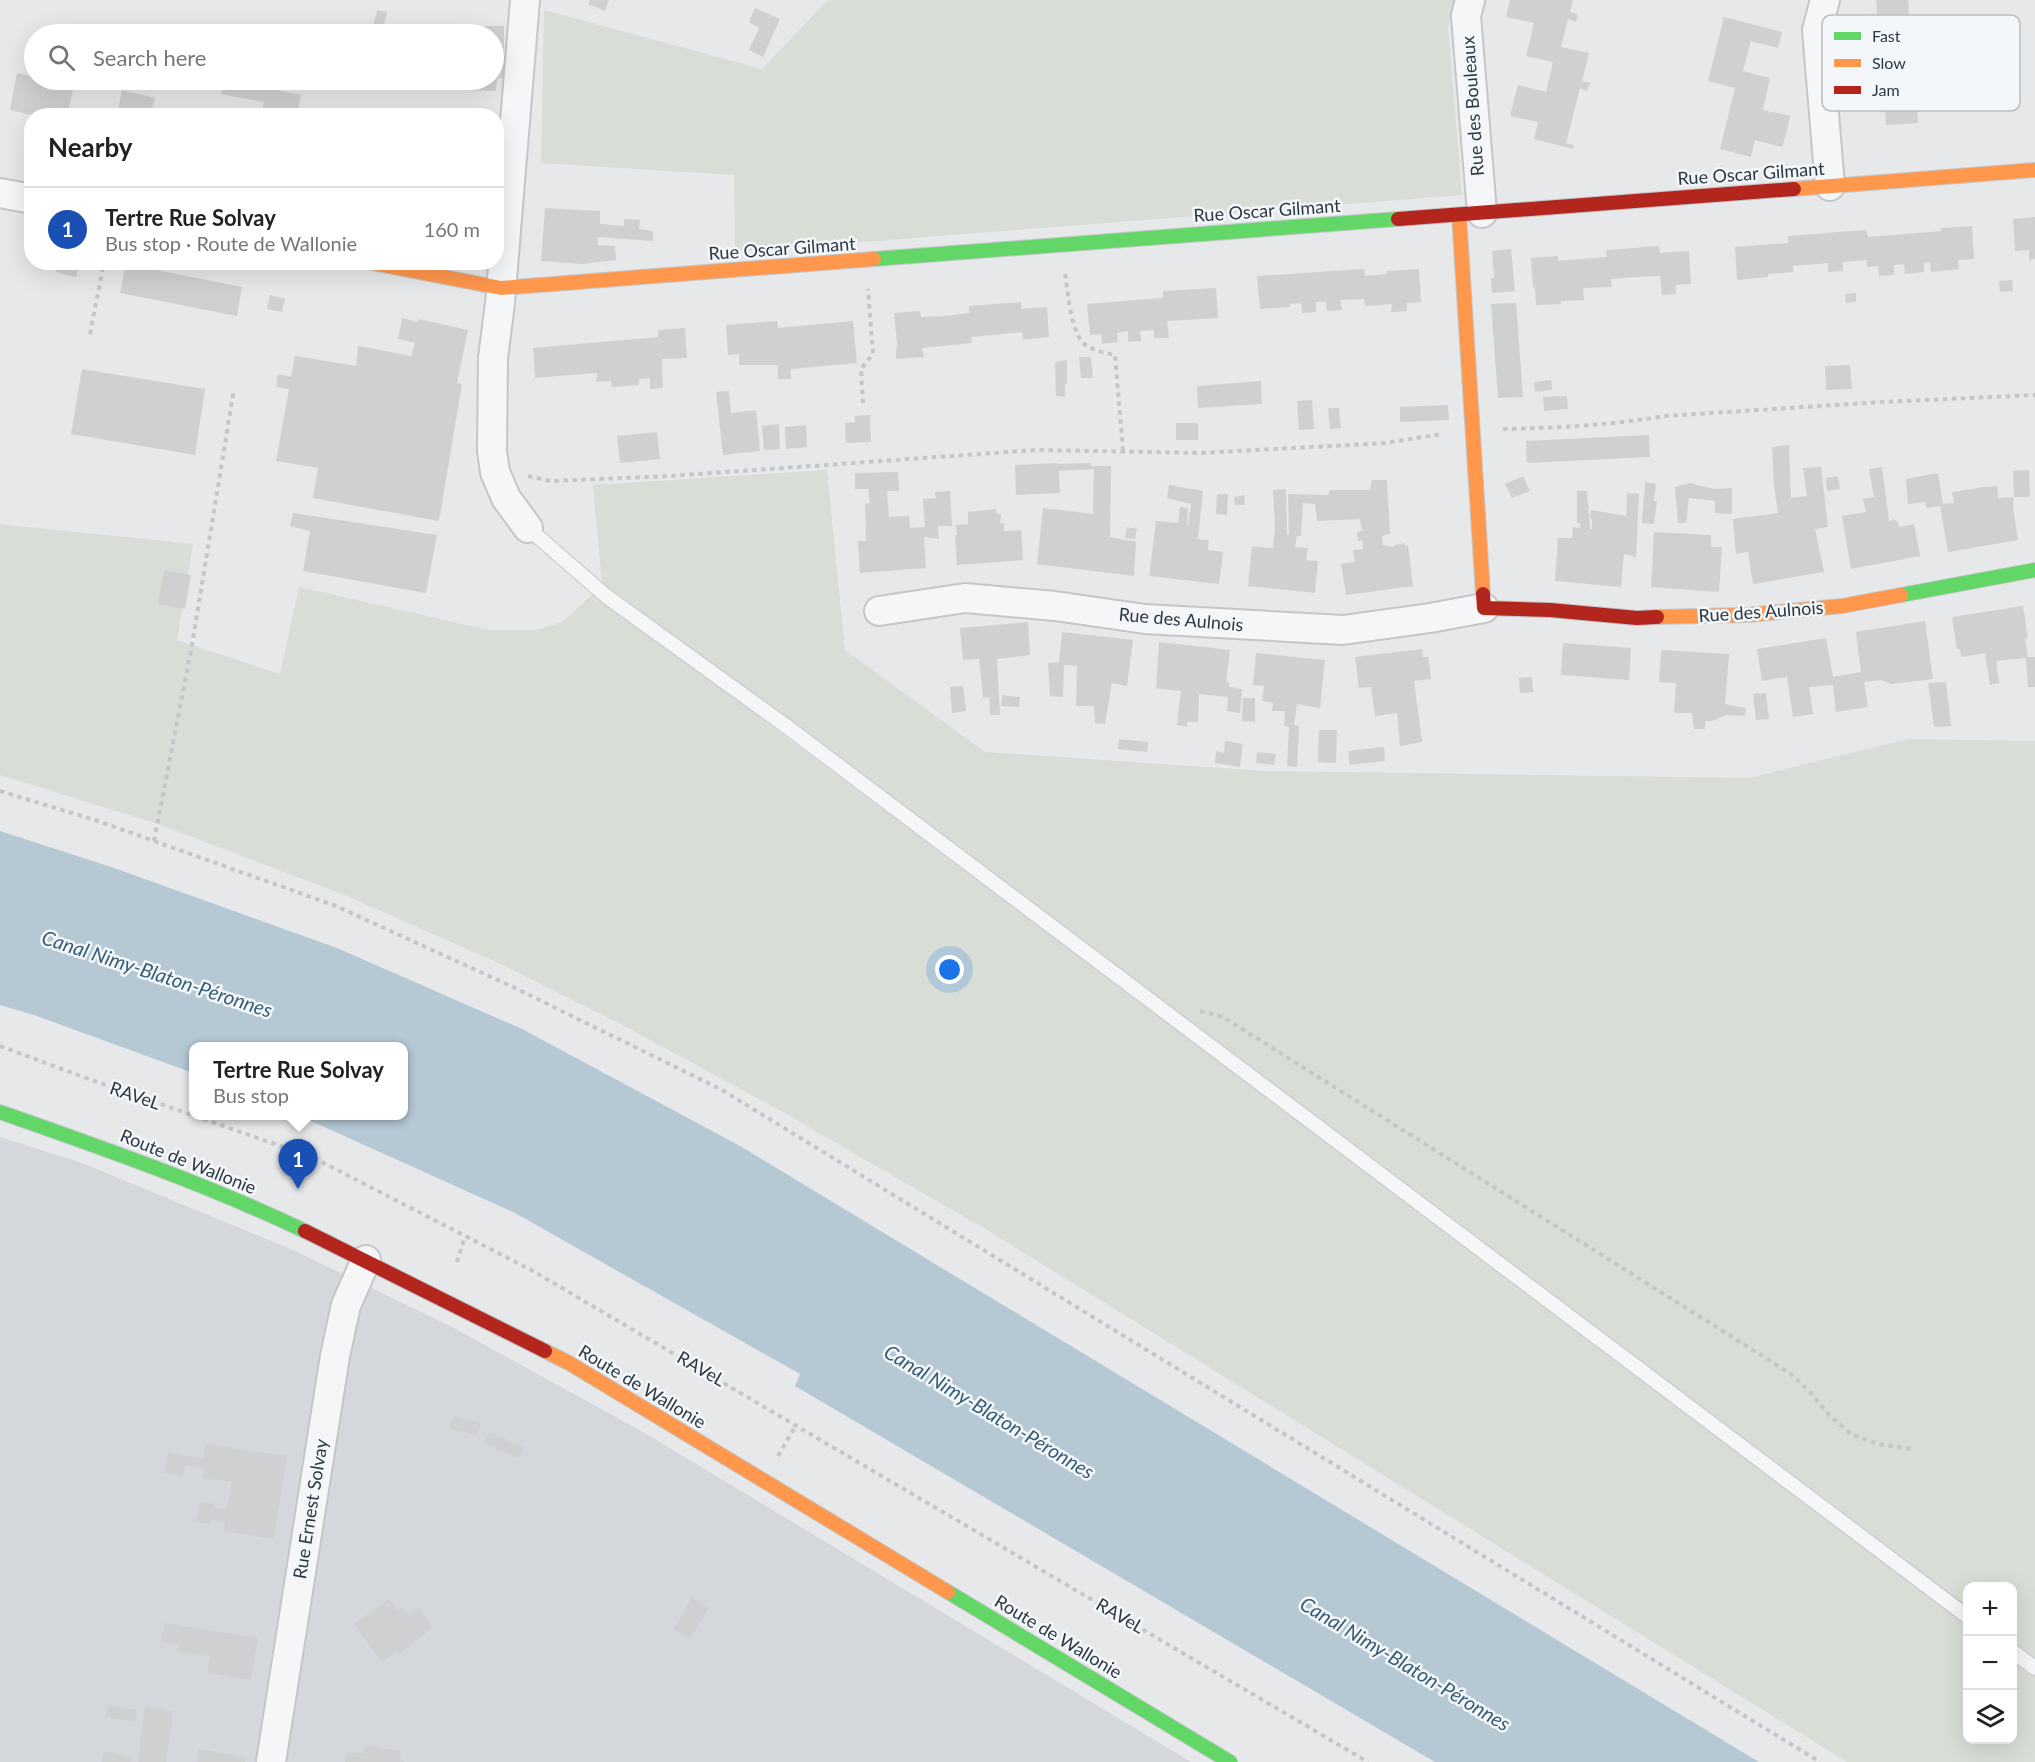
<!DOCTYPE html>
<meta charset="utf-8">
<style>
:root{--surface:#fff;--page:#f6f6f6;--text:#222;--muted:#767676;--line:#e0e0e0;--accent:#6d767e}
body{margin:0;font-family:Lato,sans-serif;background:var(--page);color:var(--text)}
.controls{position:absolute;right:18px;bottom:18px;display:grid;overflow:hidden;border-radius:12px;box-shadow:0 6px 24px #0002}
.controls button{width:54px;height:54px;display:grid;place-items:center;padding:0;border:0;border-bottom:2px solid var(--line);background:var(--surface);color:var(--text);font:30px sans-serif}
.you{position:absolute;left:950px;top:970px;width:21px;height:21px;margin:-15px;border:4px solid #fff;border-radius:50%;background:#1a73e8;box-shadow:0 0 0 9px #1a73e833}
.badge{display:grid;place-items:center;width:39px;height:39px;border-radius:50%;background:var(--accent);color:#fff;font-size:20px;font-weight:700}
.pin{position:absolute;translate:-50% -50px;filter:drop-shadow(0 2px 3px #0008)}
.pin::after{content:'';position:absolute;top:32px;width:21px;height:18px;background:inherit;clip-path:polygon(0 0,100% 0,50% 100%)}
.popup{position:absolute;left:189px;top:1042px;width:219px;height:78px;box-sizing:border-box;display:grid;place-content:center;border-radius:12px;background:var(--surface);filter:drop-shadow(0 2px 4px #0005);font-size:20px;white-space:nowrap;color:var(--muted)}
.popup b{font-size:22px;color:var(--text)}
.popup::after{content:'';position:absolute;left:50%;top:100%;margin-left:-12px;border:12px solid transparent;border-top-color:var(--surface)}
.list{margin:0;padding:0;list-style:none}
h2{display:flex;justify-content:space-between;align-items:center;height:78px;margin:0;padding:0 24px;font-size:26px}
h2 small{font-size:20px;font-weight:400;color:var(--muted)}
.list li{display:grid;grid-template-columns:39px 1fr auto;gap:18px;align-items:center;box-sizing:border-box;height:84px;padding:0 24px;border-top:2px solid var(--line)}
.list b{display:block;font-size:22px;white-space:nowrap}
.list p{margin:0;font-size:20px;white-space:nowrap;color:var(--muted)}
.list em{font-size:20px;font-style:normal;color:var(--muted)}
.icon{flex:none;width:33px;height:33px;fill:none;stroke:currentColor;stroke-width:2;stroke-linecap:round;stroke-linejoin:round}
.map{position:relative;flex:none;width:2035px;height:1762px;overflow:hidden}
.search{position:absolute;background:var(--surface);box-shadow:0 6px 24px #0002;left:24px;top:24px;width:480px;height:66px;display:flex;align-items:center;gap:15px;box-sizing:border-box;padding:0 21px;border-radius:33px;color:var(--muted);font-size:22px}
.panel{position:absolute;background:var(--surface);box-shadow:0 6px 24px #0002;left:24px;top:108px;width:480px;height:162px;border-radius:24px}
.map>svg:first-child{display:block}
.built{fill:#d4d8dd}
.green{fill:#d8ded6;fill-rule:evenodd}
.water{fill:#b6c8d4}
.building{fill:#ced0d2}
.lines{fill:none;stroke-linecap:round;stroke-linejoin:round}
.lane-casing{stroke:#c4c6c8;stroke-width:16}
.street-casing{stroke:#c4c6c8;stroke-width:32}
.fast-casing{stroke:#c4c6c8;stroke-width:16}
.slow-casing{stroke:#c4c6c8;stroke-width:16}
.jam-casing{stroke:#c4c6c8;stroke-width:16}
.path{stroke:#c4c7c9;stroke-width:4;stroke-dasharray:4.5 4.5;stroke-linecap:butt}
.lane{stroke:#f5f6f7;stroke-width:14}
.street{stroke:#f5f6f7;stroke-width:28}
.fast{stroke:#63d668;stroke-width:14}
.slow{stroke:#ff974d;stroke-width:14}
.jam{stroke:#b3261e;stroke-width:14}
.labels{text-anchor:middle;stroke-width:5;stroke-linejoin:round;paint-order:stroke}
.street-label{font-size:18px;fill:#2c3844;stroke:#f4f7f9}
.water-label{font-size:20px;font-style:italic;fill:#375c77;stroke:#f4f7f9}
.key{fill:#f4f7f9;stroke:#b8bec3;stroke-width:1.5}
.key-label{font-size:16px;fill:#2c3844}
</style>
<div class="map">
<svg width="2035" height="1762" viewBox="0 0 2035 1762">
<rect width="100%" height="100%" fill="#e6e8ea"/>
<path class="built" d="M0 1137 82 1163 293 1250 454 1328 643 1432 1191 1762H0Z"/>
<g class="green">
<path d="M828 0H1455L1448 27 1462 195 735 252 734 175 541 163 544 10 762 69Z"/>
<path d="M827 470 845 650 985 752 1265 771 1749 778 1908 739 2035 741V1762H1847L987 1230 779 1110 630 1029 501 964 347 896 158 824 0 775V524L193 544 177 640 280 674 299 587 489 630H537L562 622 594 593 1177 1030 1182 1025 1192 1024 602 583 593 485ZM1968 1586H2012V1740H1968Z"/>
</g>
<path class="water" d="M0 831 117 869 337 948 522 1029 740 1146 1759 1762H1435L795 1386 800 1374 515 1213 300 1116H403V1046H193V1073L34 1015 0 1005Z"/>
<g class="building">
<path d="M590 0H609L605 11 588 4Z"/>
<path d="M1510 0H1573L1570 12 1578 14 1576 22 1568 19 1561 47 1589 53 1582 81 1590 83 1587 91 1580 88 1566 143 1574 145 1573 149 1534 139 1538 122 1510 116 1518 85 1546 92 1553 62 1526 56 1534 23 1506 17Z"/>
<path d="M1876 0H1908L1910 27H1924L1926 58 1913 59 1918 123 1886 125 1885 108 1856 110 1854 78 1882 76 1881 61 1880 44 1851 47 1849 16 1877 14Z"/>
<path d="M755 8 780 19 763 57 749 50 759 28 749 22Z"/>
<path d="M377 10 387 12 383 29 373 26Z"/>
<path d="M1724 17 1782 32 1778 48 1751 41 1743 71 1770 78 1763 110 1790 116 1787 131 1782 147 1755 140 1751 157 1720 149 1735 88 1708 81Z"/>
<path d="M472 26H504V78H497L496 91 467 90 466 80H494V34H471Z"/>
<path d="M1999 35 2014 39 2010 53 1995 49Z"/>
<path d="M17 73 34 77V80H46L74 85 67 116H36L10 110Z"/>
<path d="M224 80H282L280 91 301 95 297 116H261L264 102 221 94Z"/>
<path d="M122 90 155 98 152 108 177 116H117Z"/>
<path d="M359 109 370 111 369 116H358Z"/>
<path d="M545 208 600 211V224L624 226V219L640 220 639 229 653 231V241L598 237V245L615 246 616 260 584 264 541 261Z"/>
<path d="M2035 217V259L2029 260V250L2015 251 2013 219Z"/>
<path d="M1972 226 1974 259 1958 260 1959 269 1931 272 1930 262 1924 263V272L1905 274 1904 264 1894 265V275L1879 276 1878 266 1867 267V260L1843 262V271L1828 272V263L1816 264 1793 266V272L1768 274V277L1737 280 1735 247 1788 243V236L1866 230 1868 237 1941 231 1940 228Z"/>
<path d="M1659 246 1660 253 1689 251 1691 284 1676 285V294L1662 295 1660 276 1636 277 1611 279 1612 287 1583 288 1584 300 1561 301V304L1536 305 1535 287 1533 288 1531 258 1558 256V261L1607 257 1606 250Z"/>
<path d="M1511 249 1515 291 1492 293 1491 278H1494L1492 251Z"/>
<path d="M58 262 80 263 76 277 56 272Z"/>
<path d="M126 264 242 287 237 316 120 293Z"/>
<path d="M1364 269 1365 276 1387 274V271L1419 269 1421 302 1407 303V311L1391 312 1392 304 1365 306 1364 299 1340 300 1342 310 1327 311 1326 302H1316V312L1302 313 1301 303 1290 304V307L1260 309 1257 276Z"/>
<path d="M2012 280 2013 291 2000 292 1999 281Z"/>
<path d="M1216 288 1218 318 1167 321 1169 338H1154V330L1140 331 1141 341 1128 342V331L1117 333 1118 342 1102 344 1101 334 1090 335 1087 304 1163 298V291Z"/>
<path d="M1856 293V302L1846 303 1845 294Z"/>
<path d="M270 295 285 299 282 312 267 309Z"/>
<path d="M1021 302V309L1047 307 1049 337 1023 340 1022 332 971 337 972 343 922 348 924 357 896 359 897 342 894 313 920 311 921 317 946 316 969 313V306Z"/>
<path d="M1516 303 1523 397 1498 398 1491 304Z"/>
<path d="M402 318 418 322 419 319 468 330 457 383 462 384 439 521 313 498 318 468 276 461 289 389 276 387 278 374 291 377 295 356 356 366 358 346 411 356 415 343 398 339Z"/>
<path d="M777 321 778 328 853 321 857 363 791 369V379H778V365H739V354L728 355 726 325Z"/>
<path d="M685 328 687 358 662 359 663 388 650 389V378L639 379V385L612 387 611 381 596 382 597 373 535 378 533 348 658 337V330Z"/>
<path d="M1079 357H1091L1093 378H1081Z"/>
<path d="M1067 360V384H1065V397L1056 396 1055 362Z"/>
<path d="M1850 365 1852 389 1826 390 1825 366Z"/>
<path d="M82 369 205 389 195 455 71 434Z"/>
<path d="M1551 380 1552 390 1535 392 1534 382Z"/>
<path d="M1261 381 1262 404 1198 408 1197 386Z"/>
<path d="M729 391 731 413 756 410 760 451 723 455 716 392Z"/>
<path d="M1567 396 1568 409 1544 411 1543 397Z"/>
<path d="M1312 400 1314 429 1299 430 1297 401Z"/>
<path d="M1448 405 1449 420 1400 422V407Z"/>
<path d="M1328 408H1339L1341 428 1330 429Z"/>
<path d="M870 415 871 442 846 443 845 423 855 422V416Z"/>
<rect x="1176" y="423" width="22" height="17"/>
<path d="M779 424 780 449 764 450 762 426Z"/>
<path d="M806 425 807 447 786 449 785 427Z"/>
<path d="M657 432 660 459 620 463 617 436Z"/>
<path d="M1649 435 1650 457 1527 463 1526 441Z"/>
<path d="M1789 445 1791 498 1807 496 1803 468 1821 467 1828 527 1815 529 1824 572 1753 584 1748 552 1736 554 1733 519 1778 513 1774 486 1772 447Z"/>
<path d="M1058 463V464L1091 463V466H1111L1110 537 1136 542 1134 576 1037 564 1043 508 1093 514 1094 469 1059 471 1060 493 1016 495 1015 465Z"/>
<path d="M1882 467 1889 521 1894 519 1898 522 1899 527 1914 524 1920 556 1851 569 1842 516 1866 512 1863 499 1874 497 1869 469Z"/>
<path d="M2029 470 2030 497H2014L2013 508 2018 540 1948 552 1940 506 1926 508 1925 502 1908 504 1906 479 1938 473 1943 504 1954 503 1952 492 1984 487 1997 486 1998 498 2014 497 2013 471Z"/>
<path d="M898 472 899 491H887L889 517 909 516 910 528 925 527 923 499 936 498 935 492 950 491 952 526H938L939 539 924 537 926 568 860 573 858 541H866L865 504 870 503 868 489H855V473Z"/>
<path d="M1523 476 1530 491 1512 498 1505 484Z"/>
<path d="M1838 476 1840 489 1827 491 1826 478Z"/>
<path d="M1372 480H1387L1390 534 1382 536 1383 545 1395 547 1394 545 1405 543V546L1408 545 1413 586 1346 595 1341 564 1355 562 1353 550 1363 549V540L1358 541 1357 532 1362 531 1360 519 1317 521 1315 504 1303 503 1301 536H1297L1295 547 1308 548 1306 560 1318 561 1315 593 1248 586 1252 546 1273 548 1275 528 1273 490 1286 489 1287 535H1289L1288 494 1328 495 1330 490H1370Z"/>
<path d="M1645 482 1656 484 1654 501H1657L1654 524 1642 523Z"/>
<path d="M1690 483 1714 489 1732 488V514L1715 513V501L1689 498 1686 523H1678L1675 487Z"/>
<path d="M1169 485 1203 491 1198 539 1209 540 1208 550 1223 552 1219 584 1149 576 1156 521 1178 523 1180 507 1188 508 1187 525H1188L1191 504 1167 498Z"/>
<path d="M1577 491H1587L1590 529H1592V519L1590 518 1591 510 1626 516 1627 493 1639 494 1636 557 1624 554 1621 587 1555 581 1558 538H1572L1573 527 1580 528V523H1577Z"/>
<path d="M1217 494H1228L1227 515 1216 514Z"/>
<path d="M1244 495 1245 505H1235L1234 497Z"/>
<path d="M996 509 997 514H1001L1000 524 1004 523V531L1021 530 1023 560 957 565 955 535H957L956 525 968 524V512Z"/>
<path d="M293 513 437 535 426 593 303 571 310 531 290 526Z"/>
<path d="M1127 527 1137 529 1135 539 1125 538Z"/>
<path d="M1654 532 1711 535V547H1722L1719 592 1651 587Z"/>
<path d="M164 570 191 575 185 609 158 604Z"/>
<path d="M2023 606 2028 638H2025L2028 657H2035V687H2028L2026 658 1996 661 1999 683 1990 685 1985 653 1961 657 1960 649 1957 650 1952 617Z"/>
<path d="M1925 621 1933 679 1892 684 1881 680 1864 682 1868 707 1836 712 1833 685 1809 687 1813 714 1793 717 1787 677 1762 681 1757 649 1826 638 1833 677 1861 672 1856 632Z"/>
<path d="M1028 622 1030 655 997 659 1000 715H990L989 697 983 698 979 659 963 660 960 628Z"/>
<path d="M1062 632 1133 640 1127 686 1112 683 1105 724 1095 723 1094 706H1076L1077 666 1064 665 1063 697 1050 696 1048 663 1059 662Z"/>
<path d="M1159 642 1230 650 1226 682H1229V687L1242 689 1240 713 1227 711 1228 697 1199 694 1198 722H1187V727L1177 725 1181 691 1156 688Z"/>
<path d="M1563 643 1631 648 1629 680 1561 675Z"/>
<path d="M1422 649 1423 657H1428L1431 679 1414 681 1422 742 1400 746 1397 713 1375 716 1371 687 1359 688 1355 657Z"/>
<path d="M1661 650 1729 654 1725 704 1746 708 1745 716 1726 715 1712 721H1705V729H1694L1692 713H1674L1676 683 1659 682Z"/>
<path d="M1256 653 1325 660 1320 708 1297 704 1294 725 1299 726 1297 767 1287 766 1289 727 1284 726 1285 711H1272L1273 703 1262 701 1264 686 1253 685Z"/>
<path d="M1532 677 1533 692 1520 693 1519 678Z"/>
<path d="M1946 682 1951 726 1934 727 1928 683Z"/>
<path d="M963 686 966 711 952 713 950 687Z"/>
<path d="M1766 693 1769 719 1756 720 1753 694Z"/>
<path d="M1002 695 1020 697 1019 707 1001 706Z"/>
<path d="M1243 698H1255V722L1242 721Z"/>
<path d="M1319 730H1337L1336 763 1318 762Z"/>
<path d="M1119 739 1148 742 1147 752 1118 749Z"/>
<path d="M1225 741 1243 744 1240 767 1215 763 1216 751 1224 753Z"/>
<path d="M1384 747 1385 761 1350 765 1348 751Z"/>
<path d="M1257 752 1276 754 1274 765 1256 763Z"/>
<path d="M453 1416 481 1423 477 1435 450 1429Z"/>
<path d="M489 1432 524 1447 519 1458 484 1443Z"/>
<path d="M205 1444 287 1456 274 1539 224 1531 225 1522 211 1521V1524L195 1522 200 1502 214 1504V1508L227 1509 232 1481 203 1479 205 1468 185 1465 183 1476 164 1473 168 1452 204 1459Z"/>
<path d="M692 1598 709 1608 690 1639 674 1629Z"/>
<path d="M389 1599 398 1610 402 1607 408 1615 419 1608 433 1627 399 1655 396 1652 382 1662 354 1624Z"/>
<path d="M164 1623 258 1638 251 1680 207 1673 210 1656 178 1652 179 1645 161 1642Z"/>
<path d="M108 1705 137 1710 135 1722 105 1717Z"/>
<path d="M145 1706 173 1711 166 1762H138Z"/>
<path d="M365 1745 401 1751 400 1760 405 1762H345L347 1752 364 1754Z"/>
<path d="M199 1749 246 1757 245 1762H197Z"/>
<path d="M104 1751 132 1757 131 1762H102Z"/>
</g>
<g class="lines">
<g class="lane-casing">
<g id="lane">
<path d="M528 528 606 596 786 726 1968 1617"/>
<path d="M2012 1651 2035 1668"/>
</g>
</g>
<g class="street-casing">
<g id="street">
<path d="M525 0 500 303 493 358 492 451 495 472 506 498 528 528"/>
<path d="M1470 0 1466 16 1482 213"/>
<path d="M1825 0 1817 30 1830 186"/>
<path d="M0 193 32 199"/>
<path d="M879 611 965 598 1055 606 1145 619 1343 630 1430 618 1484 608"/>
<path d="M271 1762 335 1356 346 1305 366 1260"/>
</g>
</g>
<g class="fast-casing">
<g id="fast">
<path d="M874 259 1398 219"/>
<path d="M1901 595 2035 570"/>
<path d="M0 1112C103 1148 206 1184 305 1231"/>
<path d="M948 1592 1230 1762"/>
</g>
</g>
<g class="slow-casing">
<g id="slow">
<path d="M1794 189 2035 170"/>
<path d="M1459 215 1483 594"/>
<path d="M367 262 501 288 874 259"/>
<path d="M1657 617 1747 615 1842 606 1901 595"/>
<path d="M545 1351 569 1363 948 1592"/>
</g>
</g>
<g class="jam-casing">
<g id="jam">
<path d="M1398 219 1794 189"/>
<path d="M1483 594 1484 608 1550 610 1637 618 1657 617"/>
<path d="M305 1231 545 1351"/>
</g>
</g>
<g class="path">
<path d="M1065 274C1068 292 1071 337 1087 346 1095 351 1106 353 1115 355L1123 451"/>
<path d="M90 334 104 262"/>
<path d="M863 403 861 369 873 354 868 289"/>
<path d="M1503 429C1558 428 1611 425 1665 416L1882 402 2035 395"/>
<path d="M528 476 551 481 670 476 1036 450 1201 453 1385 443 1442 434"/>
<path d="M0 791 98 821 336 906 513 987 722 1090 1820 1762"/>
<path d="M154 841 192 645 234 389"/>
<path d="M1200 1011 1223 1017 1791 1374 1810 1392 1829 1415 1851 1434 1878 1444 1911 1449"/>
<path d="M0 1046 86 1078 312 1157 533 1271 1368 1762"/>
<path d="M457 1262 465 1236"/>
<path d="M778 1456 796 1425"/>
</g>
<use href="#lane" class="lane"/>
<use href="#street" class="street"/>
<use href="#fast" class="fast"/>
<use href="#slow" class="slow"/>
<use href="#jam" class="jam"/>
</g>
<g class="labels">
<g class="street-label">
<text transform="translate(1473 106) rotate(-94)" y="6">Rue des Bouleaux</text>
<text transform="translate(1751 174) rotate(-4)" y="6">Rue Oscar Gilmant</text>
<text transform="translate(1267 211) rotate(-4)" y="6">Rue Oscar Gilmant</text>
<text transform="translate(782 249) rotate(-4)" y="6">Rue Oscar Gilmant</text>
<text transform="translate(1761 612) rotate(-4)" y="6">Rue des Aulnois</text>
<text transform="translate(1181 620) rotate(5)" y="6">Rue des Aulnois</text>
<text transform="translate(135 1096) rotate(19)" y="6">RAVeL</text>
<text transform="translate(188 1162) rotate(22)" y="6">Route de Wallonie</text>
<text transform="translate(701 1369) rotate(30)" y="6">RAVeL</text>
<text transform="translate(642 1387) rotate(31)" y="6">Route de Wallonie</text>
<text transform="translate(311 1509) rotate(-81)" y="6">Rue Ernest Solvay</text>
<text transform="translate(1120 1616) rotate(30)" y="6">RAVeL</text>
<text transform="translate(1058 1637) rotate(31)" y="6">Route de Wallonie</text>
</g>
<g class="water-label">
<text transform="translate(157 974) rotate(18)" y="7">Canal Nimy-Blaton-Péronnes</text>
<text transform="translate(989 1412) rotate(31)" y="7">Canal Nimy-Blaton-Péronnes</text>
<text transform="translate(1405 1664) rotate(31)" y="7">Canal Nimy-Blaton-Péronnes</text>
</g>
</g>
<rect x="1822" y="15" width="198" height="96" rx="9" class="key"/>
<rect x="1834" y="32" width="27" height="8" fill="#63d668"/>
<rect x="1834" y="59" width="27" height="8" fill="#ff974d"/>
<rect x="1834" y="86" width="27" height="8" fill="#b3261e"/>
<g class="key-label">
<text x="1872" y="42">Fast</text>
<text x="1872" y="69">Slow</text>
<text x="1872" y="96">Jam</text>
</g>
</svg>
<div class="controls">
<button>+</button>
<button>−</button>
<button><svg class="icon" aria-label="layers" viewBox="0 0 24 24"><path d="M12 4l9 5-9 5-9-5zM3 14l9 5 9-5"/></svg></button>
</div>
<div class="you"></div>
<div class="pin badge" style="left:298px;top:1189px;background:#1a4fb4">1</div>
<div class="popup"><b>Tertre Rue Solvay</b>Bus stop</div>
<div class="search"><svg class="icon" aria-label="search" viewBox="0 0 24 24"><circle cx="10" cy="10" r="6"/><path d="M15 15l6 6"/></svg>Search here</div>
<section class="panel">
<h2>Nearby<small></small></h2>
<ul class="list">
<li><span class="badge" style="background:#1a4fb4">1</span><div><b>Tertre Rue Solvay</b><p>Bus stop · Route de Wallonie</p></div><em>160 m</em></li>
</ul>
</section>
</div>
